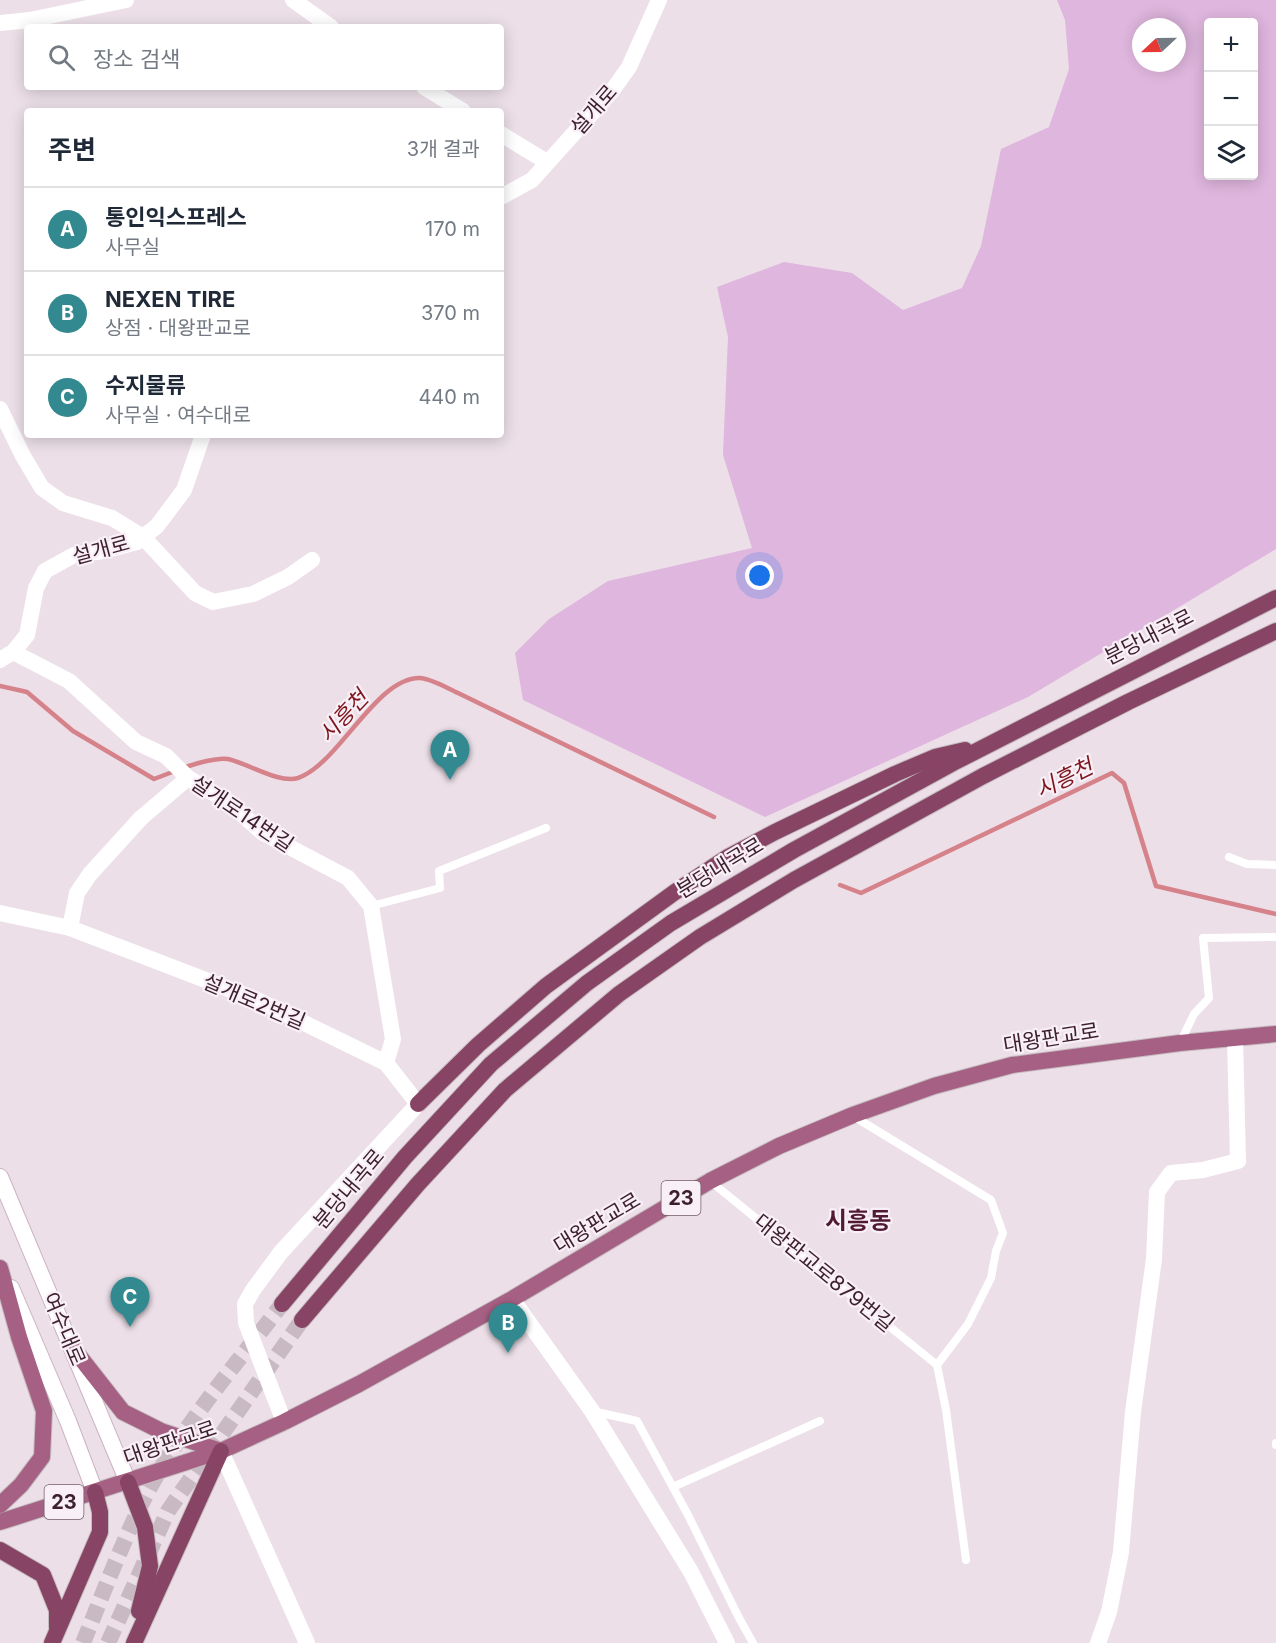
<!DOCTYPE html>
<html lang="ko">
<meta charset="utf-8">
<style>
:root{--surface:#fff;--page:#f6f6f7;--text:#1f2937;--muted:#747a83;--line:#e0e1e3;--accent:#338990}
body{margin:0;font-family:Inter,"Noto Sans KR",sans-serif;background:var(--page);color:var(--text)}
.controls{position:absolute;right:18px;top:18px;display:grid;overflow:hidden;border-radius:6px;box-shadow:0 3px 15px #0003}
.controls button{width:54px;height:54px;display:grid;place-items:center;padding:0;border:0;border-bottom:2px solid var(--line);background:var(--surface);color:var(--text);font:30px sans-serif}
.compass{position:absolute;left:1132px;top:18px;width:54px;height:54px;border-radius:50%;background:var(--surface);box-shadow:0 3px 15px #0003;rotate:248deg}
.you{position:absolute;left:760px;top:576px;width:21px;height:21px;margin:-15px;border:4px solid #fff;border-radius:50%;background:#1a73e8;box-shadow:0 0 0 9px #1a73e833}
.badge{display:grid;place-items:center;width:39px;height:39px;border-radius:50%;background:var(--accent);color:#fff;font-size:20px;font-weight:700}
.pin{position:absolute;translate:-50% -50px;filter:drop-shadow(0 2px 3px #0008)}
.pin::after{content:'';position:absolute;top:32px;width:21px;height:18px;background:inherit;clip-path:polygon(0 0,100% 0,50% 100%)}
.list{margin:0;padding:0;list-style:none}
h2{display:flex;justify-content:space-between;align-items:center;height:78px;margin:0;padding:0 24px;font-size:26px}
h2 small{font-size:20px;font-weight:400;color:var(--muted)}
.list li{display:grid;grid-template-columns:39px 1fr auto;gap:18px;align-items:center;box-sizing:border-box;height:84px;padding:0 24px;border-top:2px solid var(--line)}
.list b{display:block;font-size:22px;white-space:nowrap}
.list p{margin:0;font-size:20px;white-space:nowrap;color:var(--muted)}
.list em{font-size:20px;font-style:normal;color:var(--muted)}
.icon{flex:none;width:33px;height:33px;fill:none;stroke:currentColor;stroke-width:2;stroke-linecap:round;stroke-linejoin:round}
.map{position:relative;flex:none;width:1276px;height:1643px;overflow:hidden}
.search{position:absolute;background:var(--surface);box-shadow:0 3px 15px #0003;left:24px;top:24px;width:480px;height:66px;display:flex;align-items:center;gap:15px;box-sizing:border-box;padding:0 21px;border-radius:6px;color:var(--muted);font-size:22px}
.panel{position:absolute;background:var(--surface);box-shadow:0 3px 15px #0003;left:24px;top:108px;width:480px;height:330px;border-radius:6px}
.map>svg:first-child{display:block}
.green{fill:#dfb6de;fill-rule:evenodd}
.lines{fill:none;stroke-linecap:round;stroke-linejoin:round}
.stream{stroke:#d6828a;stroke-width:4.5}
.trunk-tunnel{stroke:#c9b9c3;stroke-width:16;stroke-dasharray:16 8;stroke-linecap:butt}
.secondary-casing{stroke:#ccb2c2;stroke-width:18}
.primary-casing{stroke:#c5bcc0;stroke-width:18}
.trunk-casing{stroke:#c5bcc0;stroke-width:18}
.service{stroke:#fff;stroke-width:8}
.minor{stroke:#fff;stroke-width:16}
.tertiary{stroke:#fff;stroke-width:16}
.secondary{stroke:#fff;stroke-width:16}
.primary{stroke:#a56083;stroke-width:16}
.trunk{stroke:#884465;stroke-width:16}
.labels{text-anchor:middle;stroke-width:4.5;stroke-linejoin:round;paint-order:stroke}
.shield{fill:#f8f0f6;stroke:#755e6a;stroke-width:1.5}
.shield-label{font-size:20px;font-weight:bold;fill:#3d1f2e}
.street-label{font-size:21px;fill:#3d1f2e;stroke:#f8f0f6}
.water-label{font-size:22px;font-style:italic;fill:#7e141c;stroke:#f8f0f6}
.quarter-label{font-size:24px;font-weight:bold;fill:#511934;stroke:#f8f0f6}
</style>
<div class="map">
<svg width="1276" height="1643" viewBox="0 0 1276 1643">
<rect width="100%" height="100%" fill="#ecdfe8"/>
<path class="green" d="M1057 0H1276V549L1028 697 765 817 523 700 515 653 549 619 608 581 752 548 723 455 728 337 717 287 784 262 852 273 903 310 962 288 981 246 1001 149 1049 127 1069 69 1065 20ZM1208 22H1254V176H1208ZM1141 27H1177V63H1141Z"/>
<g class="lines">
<g class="stream">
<path d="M0 686 27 692 73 731 154 779 175 771"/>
<path d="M183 768C194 764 217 757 228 759 247 763 279 784 298 778 339 764 376 677 420 678 432 679 447 688 458 693L714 817"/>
<path d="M840 885 861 893 1112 773 1124 783 1156 886 1276 914"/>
</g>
<g class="trunk-tunnel">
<path d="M83 1643C102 1596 120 1548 142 1503 176 1433 235 1366 282 1304"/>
<path d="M108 1643 168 1511 302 1320"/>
</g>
<g class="secondary-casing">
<g id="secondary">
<path d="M0 1177 128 1482"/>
<path d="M11 1288 68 1421 95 1492"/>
</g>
</g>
<g class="primary-casing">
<g id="primary">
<path d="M0 1268 19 1337 44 1411 42 1457 21 1485 0 1505"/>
<path d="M72 1347 123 1412 161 1431 221 1451"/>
<path d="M0 1522 221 1451 284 1422 359 1384 512 1299 710 1181 779 1146 853 1115 934 1086 1012 1065 1180 1043 1276 1034"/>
</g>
</g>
<g class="trunk-casing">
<g id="trunk">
<path d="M418 1104 478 1045 546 986 675 892 728 857 775 832 895 774 935 757 965 750"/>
<path d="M282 1304 405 1157 491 1064 587 983 671 923 794 850 953 763 1276 598"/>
<path d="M302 1320 418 1184 505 1090 619 994 700 937 794 880 983 776 1128 702 1276 631"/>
<path d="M128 1482 145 1527 150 1566 139 1611"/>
<path d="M0 1550 43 1575 57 1610V1627"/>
<path d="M52 1643 100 1532V1512L95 1492"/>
<path d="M134 1643 221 1451"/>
</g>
</g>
<g class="service">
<path d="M1229 857 1247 864 1276 865"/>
<path d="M371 906 440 888 439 871 546 828"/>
<path d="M1180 1043 1194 1014 1209 998 1203 938 1276 937"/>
<path d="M710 1181 937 1365 968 1324 991 1278 996 1251 1003 1233 991 1200 853 1116"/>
<path d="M937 1365 946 1410 966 1560"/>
<path d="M592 1411 637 1421 688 1515 738 1616 753 1643"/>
<path d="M1276 1443V1445"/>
<path d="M673 1487 820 1421"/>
</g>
<g class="minor">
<path d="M293 0 331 27"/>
<path d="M0 23 30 20 126 0"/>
<path d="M424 87 463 111"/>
<path d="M501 134 547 162"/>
<path d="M501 197 532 180 612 91 629 67 659 0"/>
<path d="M0 409 23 456 42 488 63 503 112 518 143 537 195 593 213 602 253 594 288 577 312 560"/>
<path d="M13 652 69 681 136 742 166 756 188 778 227 801 263 833 348 878 371 906 393 1039 386 1063"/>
<path d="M0 660 13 652 27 635 36 588 45 571 74 555 103 551 137 542 157 526 184 490 203 435"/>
<path d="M0 913 70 928 255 999 386 1063 418 1104"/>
<path d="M70 928 77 893 90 874 141 818 188 778"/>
<path d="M512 1299 592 1411 691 1572 727 1643"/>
<path d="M221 1451 307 1643"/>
<path d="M1098 1643 1109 1612 1121 1552 1133 1412 1154 1259 1157 1192 1171 1173 1203 1170 1238 1161 1235 1038"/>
</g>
<path class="tertiary" d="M284 1422 246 1323 245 1304 253 1290 281 1252 418 1104"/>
<use href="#secondary" class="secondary"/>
<use href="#primary" class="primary"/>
<use href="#trunk" class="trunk"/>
</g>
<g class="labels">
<g class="shield">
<rect x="661.5" y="1181" width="39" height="34" rx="4.5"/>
<rect x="44.5" y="1485" width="39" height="34" rx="4.5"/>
</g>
<g class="shield-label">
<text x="681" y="1205">23</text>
<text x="64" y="1509">23</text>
</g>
<g class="street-label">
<text transform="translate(594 110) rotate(-49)" y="7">설개로</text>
<text transform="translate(101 550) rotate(-15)" y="7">설개로</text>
<text transform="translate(1149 637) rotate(-27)" y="7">분당내곡로</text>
<text transform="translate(242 814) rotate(34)" y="7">설개로14번길</text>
<text transform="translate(720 868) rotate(-31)" y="7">분당내곡로</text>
<text transform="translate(254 1002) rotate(23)" y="7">설개로2번길</text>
<text transform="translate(1051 1038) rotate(-9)" y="7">대왕판교로</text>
<text transform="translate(349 1189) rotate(-50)" y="7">분당내곡로</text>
<text transform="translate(597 1223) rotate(-31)" y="7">대왕판교로</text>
<text transform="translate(824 1273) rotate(39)" y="7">대왕판교로879번길</text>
<text transform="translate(64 1329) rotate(67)" y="7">여수대로</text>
<text transform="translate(170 1443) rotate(-19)" y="7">대왕판교로</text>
</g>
<g class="water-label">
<text transform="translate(343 716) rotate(-47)" y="8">시흥천</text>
<text transform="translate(1064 778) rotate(-26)" y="8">시흥천</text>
</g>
<g class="quarter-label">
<text x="858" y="1229">시흥동</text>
</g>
</g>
</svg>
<div class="controls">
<button>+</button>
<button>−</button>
<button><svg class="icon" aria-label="layers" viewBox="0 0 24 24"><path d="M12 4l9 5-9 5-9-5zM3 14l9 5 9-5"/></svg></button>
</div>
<svg class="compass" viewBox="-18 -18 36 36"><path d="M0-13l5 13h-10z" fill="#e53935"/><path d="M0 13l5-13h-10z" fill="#747a83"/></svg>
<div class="you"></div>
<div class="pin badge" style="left:450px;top:780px">A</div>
<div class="pin badge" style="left:508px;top:1353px">B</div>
<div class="pin badge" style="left:130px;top:1327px">C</div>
<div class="search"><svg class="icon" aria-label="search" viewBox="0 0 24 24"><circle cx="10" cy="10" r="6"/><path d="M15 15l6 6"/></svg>장소 검색</div>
<section class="panel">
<h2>주변<small>3개 결과</small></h2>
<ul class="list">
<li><span class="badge">A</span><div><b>통인익스프레스</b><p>사무실</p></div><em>170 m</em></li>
<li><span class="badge">B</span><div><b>NEXEN TIRE</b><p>상점 · 대왕판교로</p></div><em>370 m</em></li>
<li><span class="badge">C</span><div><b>수지물류</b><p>사무실 · 여수대로</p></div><em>440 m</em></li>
</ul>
</section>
</div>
